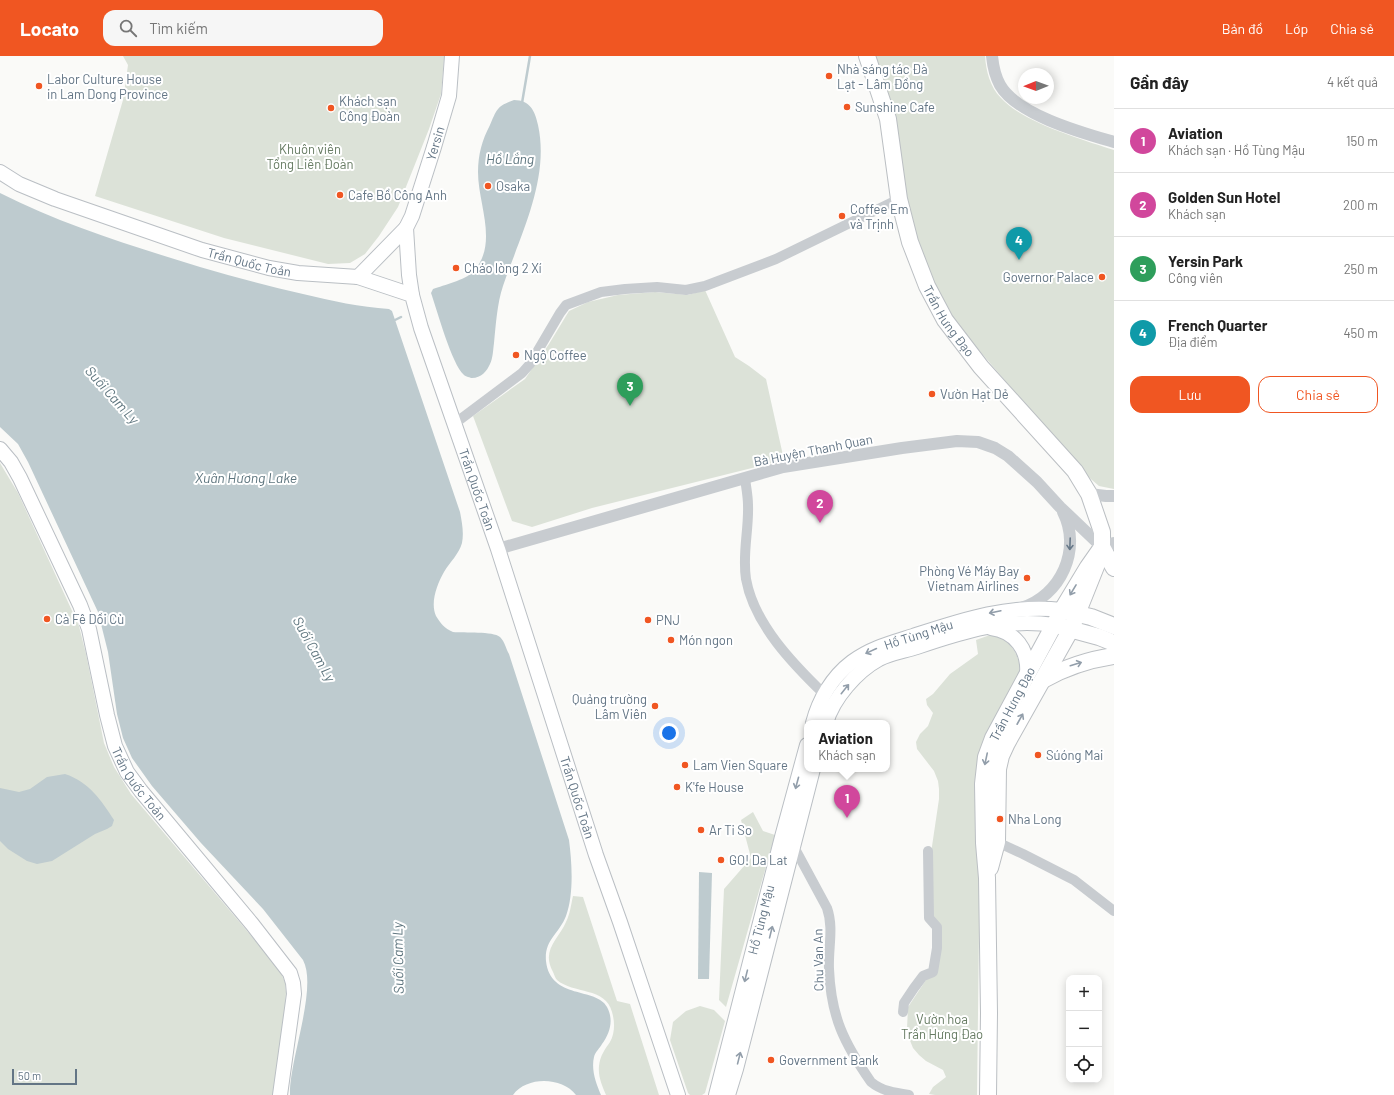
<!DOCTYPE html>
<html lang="vi">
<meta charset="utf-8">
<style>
:root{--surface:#fff;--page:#f6f6f6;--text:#222;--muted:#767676;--line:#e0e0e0;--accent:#f05622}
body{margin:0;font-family:Barlow,sans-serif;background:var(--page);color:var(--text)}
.controls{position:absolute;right:12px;bottom:12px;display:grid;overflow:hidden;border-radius:8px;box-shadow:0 2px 10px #0003}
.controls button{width:36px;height:36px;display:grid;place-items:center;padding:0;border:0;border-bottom:1px solid var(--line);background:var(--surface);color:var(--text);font:20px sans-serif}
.compass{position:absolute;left:1018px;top:12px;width:36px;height:36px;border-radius:50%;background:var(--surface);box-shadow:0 2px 10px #0003;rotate:269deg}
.scale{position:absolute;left:12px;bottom:10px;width:65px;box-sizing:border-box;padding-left:4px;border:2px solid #637585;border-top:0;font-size:11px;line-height:14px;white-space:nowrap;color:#637585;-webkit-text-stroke:3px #fff;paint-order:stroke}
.you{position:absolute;left:669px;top:677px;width:14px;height:14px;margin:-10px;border:3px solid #fff;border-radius:50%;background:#1a73e8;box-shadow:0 0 0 6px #1a73e833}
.badge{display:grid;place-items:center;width:26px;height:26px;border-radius:50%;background:var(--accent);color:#fff;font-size:13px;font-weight:700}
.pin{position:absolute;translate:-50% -33px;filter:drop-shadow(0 1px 2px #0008)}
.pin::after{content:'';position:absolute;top:21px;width:14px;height:12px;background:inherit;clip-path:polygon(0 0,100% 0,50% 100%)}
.popup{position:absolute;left:804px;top:664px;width:86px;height:52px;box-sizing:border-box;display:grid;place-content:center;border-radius:8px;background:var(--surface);filter:drop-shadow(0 1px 3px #0005);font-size:13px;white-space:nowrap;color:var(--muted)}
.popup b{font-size:15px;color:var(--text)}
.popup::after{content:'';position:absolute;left:50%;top:100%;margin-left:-8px;border:8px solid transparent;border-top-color:var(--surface)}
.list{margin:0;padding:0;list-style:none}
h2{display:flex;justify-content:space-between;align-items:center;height:52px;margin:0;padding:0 16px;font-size:17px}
h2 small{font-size:13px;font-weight:400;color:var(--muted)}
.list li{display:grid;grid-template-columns:26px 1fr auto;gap:12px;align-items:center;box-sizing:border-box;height:64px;padding:0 16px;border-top:1px solid var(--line)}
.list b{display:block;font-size:15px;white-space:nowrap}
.list p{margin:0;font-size:13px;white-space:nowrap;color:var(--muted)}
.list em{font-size:13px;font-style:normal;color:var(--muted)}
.actions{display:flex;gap:8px;padding:12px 16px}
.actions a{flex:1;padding:9px 0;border:1px solid var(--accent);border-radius:12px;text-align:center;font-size:14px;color:var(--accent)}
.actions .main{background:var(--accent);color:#fff}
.icon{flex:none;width:22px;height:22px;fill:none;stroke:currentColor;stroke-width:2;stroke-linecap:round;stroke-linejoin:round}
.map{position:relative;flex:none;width:1114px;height:1039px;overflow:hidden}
header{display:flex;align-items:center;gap:24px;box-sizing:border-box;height:56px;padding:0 20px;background:var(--accent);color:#fff}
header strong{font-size:19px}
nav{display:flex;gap:22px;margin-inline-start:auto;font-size:14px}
.search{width:280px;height:36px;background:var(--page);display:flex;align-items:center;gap:10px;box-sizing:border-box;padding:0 14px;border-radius:12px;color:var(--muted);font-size:15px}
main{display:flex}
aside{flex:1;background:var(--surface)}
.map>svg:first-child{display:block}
.green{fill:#dce2d8}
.water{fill:#becbcf}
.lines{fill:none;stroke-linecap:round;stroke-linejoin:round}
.stream{stroke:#becbcf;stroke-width:2.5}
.secondary-casing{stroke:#babfc4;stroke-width:16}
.primary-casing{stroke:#bbbfc3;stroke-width:18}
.minor{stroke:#c8ccd0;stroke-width:10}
.tertiary{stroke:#c8ccd0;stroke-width:12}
.secondary{stroke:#fff;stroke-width:14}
.primary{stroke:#fff;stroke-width:16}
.oneway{stroke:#687989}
.oneway2{stroke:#929eaa}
.poi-dot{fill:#f05622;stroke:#fff;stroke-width:1.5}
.labels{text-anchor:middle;stroke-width:4;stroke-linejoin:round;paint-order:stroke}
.poi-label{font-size:13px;fill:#637585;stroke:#fff;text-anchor:start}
.street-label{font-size:13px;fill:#637585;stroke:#fff}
.park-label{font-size:13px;fill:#667b62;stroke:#fff}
.water-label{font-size:14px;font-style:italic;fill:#5e757e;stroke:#fff}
</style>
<header>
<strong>Locato</strong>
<div class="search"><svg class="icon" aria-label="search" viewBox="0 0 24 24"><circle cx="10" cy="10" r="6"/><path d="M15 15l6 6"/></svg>Tìm kiếm</div>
<nav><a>Bản đồ</a><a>Lớp</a><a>Chia sẻ</a></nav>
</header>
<main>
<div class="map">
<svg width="1114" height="1039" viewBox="0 0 1114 1039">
<rect width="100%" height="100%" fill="#fafaf8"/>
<g class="green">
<path d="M123 0H444V3L441 38 429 73 398 151 379 180 365 198 350 207 328 208 224 182 95 140 123 44 128 9Z"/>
<path d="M875 0H985C986 15 990 31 1001 42 1022 66 1083 84 1114 94V433L1099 430 1085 418 966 279 950 257 932 225 917 183Z"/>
<path d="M705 234 735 301 749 310 766 323 784 404 592 452 532 471 512 465 473 360 525 323 549 288 569 255 588 246 618 239 655 236 688 239Z"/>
<path d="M0 407 18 437 79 570 86 598 104 687 114 711 131 738 265 896 280 915 285 926 286 936 285 954 273 1039H0Z"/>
<path d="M990 579 1001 582 1010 588 1015 596 1020 607 1019 620 1011 632 987 678 981 711 977 1039H935L929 1038 933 1031 946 1021 943 1014 926 1005 919 999 913 992 909 982 907 973 908 951 926 924 939 910 932 861 931 797 939 743V733L938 725 934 715 917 693 916 686 920 678 928 670 933 657 927 649 926 643 933 638 950 618 978 598 976 584Z"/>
<path d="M753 756 763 775 775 779 726 951 719 944 724 833 751 802 741 764Z"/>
<path d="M573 840 583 841 617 945 630 948 659 1039H606C602 1029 598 1021 599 1010 600 1000 605 993 610 986 615 977 615 966 612 956 606 931 573 938 557 924 555 922 554 918 553 916 541 894 558 884 566 866 570 858 571 849 573 840Z"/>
<path d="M700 950 714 954 725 965 705 1037 702 1039H690L688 1037 670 984 673 966 686 955Z"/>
</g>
<g class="water">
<path d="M514 44C530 44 535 55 538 69 550 123 520 180 503 230 497 248 496 268 494 287 493 294 493 302 490 308 487 315 481 322 472 322 471 322 465 320 464 319 452 309 437 254 431 237L433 233C444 229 465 224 473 216 499 188 478 149 478 116 478 99 482 84 490 69 497 53 497 50 514 44Z"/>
<path d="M0 137C63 169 132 190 200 211 234 221 268 230 303 238 332 245 360 251 389 253L392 255 460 456C462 466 464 477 462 487 459 498 450 506 444 516 437 528 430 547 436 560 441 568 444 572 453 576 464 577 493 575 500 581 505 586 506 593 509 598L569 784C572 807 574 838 566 860 559 878 544 884 546 905 550 944 597 931 607 951 614 964 610 977 602 988 600 992 595 996 594 1001 591 1014 596 1027 601 1039H576C562 1021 527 1020 513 1039H290C289 1004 318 932 303 904L263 853 201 787 152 730 132 702 123 682 117 658 108 596 98 556 28 406 18 388 0 371Z"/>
<path d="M65 718C89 726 101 744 114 764L112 770 107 773 95 778 52 805 37 808 27 805 8 793 0 785V732L19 736 30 733 47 721Z"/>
<path d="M699 816 712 817 709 923H698Z"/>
</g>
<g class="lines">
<g class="stream">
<path d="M522 47 530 0"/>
<path d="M393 265 401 261"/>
</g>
<g class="secondary-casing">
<g id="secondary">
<path id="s1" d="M0 116 19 128 55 143 202 194 269 212 298 217 358 221 412 239 421 272 498 493 596 799 620 866 678 1039"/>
<path d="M358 221 406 172"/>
<path id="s2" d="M412 239 409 219 406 172 412 160 434 91 449 40 452 0"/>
<path id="s3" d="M0 393 11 406 20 422 80 549 89 573 107 659 115 690 127 716 141 735 252 868 290 917 293 927 294 938 280 1039"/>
<path d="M991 572C1015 575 1029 594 1027 618"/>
<path id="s4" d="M813 667C819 644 832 621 852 606 871 592 891 587 913 580 962 564 1009 548 1062 554"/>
<path d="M826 667C833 642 857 615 879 603 891 597 905 595 917 591 964 575 1005 562 1054 569"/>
<path id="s5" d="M716 1039 782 781 807 689"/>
<path d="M728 1039 736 1013 813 713"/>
</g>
</g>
<g class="primary-casing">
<g id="primary">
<path id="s6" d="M867 0 888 63 899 143 910 186 927 230 945 264 981 311 1075 415 1089 438 1102 476V491L1088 511 1062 554 993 682 986 701 983 728 984 787 987 822 989 957 988 1039"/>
<path d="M1102 491 1114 512"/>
<path d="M1069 556 1091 561 1114 570"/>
<path d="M1062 571 1099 581 1114 587"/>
<path d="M1043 624C1066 611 1087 604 1114 600"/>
<path d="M990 812 997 786 998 713 1001 700 1007 687 1071 573 1097 508"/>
</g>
</g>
<g class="minor">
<path d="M454 368 522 317 530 308 560 257 566 249 601 236 625 233 657 231 686 234 705 230 776 203 899 143"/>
<path d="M745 422C746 431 748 440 748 449 749 474 742 498 746 523 754 568 793 608 824 638"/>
<path d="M991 787 997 786 1023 798 1074 824 1114 855"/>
<path d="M793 789 827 852C834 872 828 892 829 913 831 961 844 987 871 1026 882 1035 895 1037 909 1039"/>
<path d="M903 956 904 947 914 932 923 920 933 916 937 892V871L929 862 928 795"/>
</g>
<g class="tertiary">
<path d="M992 0C993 10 995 20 1000 29 1017 59 1083 77 1114 86"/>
<path d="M1089 438 1106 440H1114"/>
<path d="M498 493 783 411 902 392 957 385 978 386 995 392 1008 400 1037 426 1060 451 1102 491 1114 487"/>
<path d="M1021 552C1061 540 1082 493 1063 456"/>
</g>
<use href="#secondary" class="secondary"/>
<use href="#primary" class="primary"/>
</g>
<defs><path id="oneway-shaft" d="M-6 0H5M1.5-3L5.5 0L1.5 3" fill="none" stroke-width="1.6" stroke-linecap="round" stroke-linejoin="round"/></defs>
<use class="oneway" href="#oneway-shaft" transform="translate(1070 488) rotate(92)"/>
<g class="oneway2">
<use href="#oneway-shaft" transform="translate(1073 534) rotate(121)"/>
<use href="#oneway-shaft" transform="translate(995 556) rotate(168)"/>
<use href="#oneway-shaft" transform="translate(871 595) rotate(155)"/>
<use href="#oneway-shaft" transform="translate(1076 608) rotate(-17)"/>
<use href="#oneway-shaft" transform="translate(845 633) rotate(-51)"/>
<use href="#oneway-shaft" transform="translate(1020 663) rotate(-61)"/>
<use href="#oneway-shaft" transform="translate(986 703) rotate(102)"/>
<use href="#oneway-shaft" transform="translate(797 727) rotate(105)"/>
<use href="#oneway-shaft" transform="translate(771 876) rotate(-76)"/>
<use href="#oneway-shaft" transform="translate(746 920) rotate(104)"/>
<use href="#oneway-shaft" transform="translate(739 1002) rotate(-76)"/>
</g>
<g class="poi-dot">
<circle cx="829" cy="20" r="4"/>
<circle cx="39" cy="30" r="4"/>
<circle cx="847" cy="51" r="4"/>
<circle cx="331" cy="52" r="4"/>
<circle cx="488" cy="130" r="4"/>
<circle cx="340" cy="139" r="4"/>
<circle cx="842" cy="160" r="4"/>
<circle cx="456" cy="212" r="4"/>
<circle cx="1102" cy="221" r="4"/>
<circle cx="516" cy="299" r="4"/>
<circle cx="932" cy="338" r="4"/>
<circle cx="1027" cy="522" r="4"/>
<circle cx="47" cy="563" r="4"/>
<circle cx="648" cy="564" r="4"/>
<circle cx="671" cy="584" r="4"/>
<circle cx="655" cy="650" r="4"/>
<circle cx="1038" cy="699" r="4"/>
<circle cx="685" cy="709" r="4"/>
<circle cx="677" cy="731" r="4"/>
<circle cx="1000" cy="763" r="4"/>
<circle cx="701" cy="774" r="4"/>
<circle cx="721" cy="804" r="4"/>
<circle cx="771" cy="1004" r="4"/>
</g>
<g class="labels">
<g class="poi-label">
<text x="837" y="18">Nhà sáng tác Đà<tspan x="837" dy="15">Lạt - Lâm Đồng</tspan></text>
<text x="47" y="28">Labor Culture House<tspan x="47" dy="15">in Lam Dong Province</tspan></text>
<text x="339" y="50">Khách sạn<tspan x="339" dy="15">Công Đoàn</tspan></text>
<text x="855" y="56">Sunshine Cafe</text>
<text x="496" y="135">Osaka</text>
<text x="348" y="144">Cafe Bồ Công Anh</text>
<text x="850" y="158">Coffee Em<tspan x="850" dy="15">và Trịnh</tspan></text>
<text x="464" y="217">Cháo lòng 2 Xí</text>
<text x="1094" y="226" text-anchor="end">Governor Palace</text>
<text x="524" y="304">Ngộ Coffee</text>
<text x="940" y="343">Vườn Hạt Dẻ</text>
<text x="1019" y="520" text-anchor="end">Phòng Vé Máy Bay<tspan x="1019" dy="15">Vietnam Airlines</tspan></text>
<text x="55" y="568">Cà Fê Dồi Cù</text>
<text x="656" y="569">PNJ</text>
<text x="679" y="589">Món ngon</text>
<text x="647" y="648" text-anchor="end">Quảng trường<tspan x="647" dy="15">Lâm Viên</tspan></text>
<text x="1046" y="704">Súóng Mai</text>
<text x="693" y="714">Lam Vien Square</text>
<text x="685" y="736">K'fe House</text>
<text x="1008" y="768">Nha Long</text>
<text x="709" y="779">Ar Ti So</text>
<text x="729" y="809">GO! Da Lat</text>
<text x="779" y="1009">Government Bank</text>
</g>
<g class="street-label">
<text dy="5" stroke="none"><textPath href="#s2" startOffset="157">Yersin</textPath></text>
<text dy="5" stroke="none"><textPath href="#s1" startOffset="266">Trần Quốc Toản</textPath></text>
<text dy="5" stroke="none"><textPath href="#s6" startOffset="280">Trần Hưng Đạo</textPath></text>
<text transform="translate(813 394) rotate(-11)" y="5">Bà Huyện Thanh Quan</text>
<text dy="5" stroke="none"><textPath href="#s1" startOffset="638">Trần Quốc Toản</textPath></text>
<text dy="5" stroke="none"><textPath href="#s4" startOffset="146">Hồ Tùng Mậu</textPath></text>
<text transform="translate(1012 648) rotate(-62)" y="5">Trần Hưng Đạo</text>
<text dy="5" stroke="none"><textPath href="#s3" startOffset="366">Trần Quốc Toản</textPath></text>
<text dy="5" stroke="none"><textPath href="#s1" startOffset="962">Trần Quốc Toản</textPath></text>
<text dy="5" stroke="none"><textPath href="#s5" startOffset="181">Hồ Tùng Mậu</textPath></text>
<text transform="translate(818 904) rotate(-91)" y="5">Chu Van An</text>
</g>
<g class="park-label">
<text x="310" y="98">Khuôn viên<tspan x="310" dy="15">Tổng Liên Đoàn</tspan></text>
<text x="942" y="968">Vườn hoa<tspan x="942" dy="15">Trần Hưng Đạo</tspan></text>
</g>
<g class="water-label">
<text x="510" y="108">Hồ Lắng</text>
<text transform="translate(112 339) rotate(48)" y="5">Suối Cam Ly</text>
<text x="246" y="427">Xuân Hương Lake</text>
<text transform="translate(314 593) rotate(61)" y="5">Suối Cam Ly</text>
<text transform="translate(398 902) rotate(-91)" y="5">Suối Cam Ly</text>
</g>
</g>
</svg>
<div class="controls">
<button>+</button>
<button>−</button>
<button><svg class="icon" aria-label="locate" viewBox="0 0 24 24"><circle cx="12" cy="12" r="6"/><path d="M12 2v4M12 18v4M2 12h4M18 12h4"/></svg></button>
</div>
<svg class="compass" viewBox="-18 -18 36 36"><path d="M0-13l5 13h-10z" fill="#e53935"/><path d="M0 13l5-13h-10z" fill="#767676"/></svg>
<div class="scale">50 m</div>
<div class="you"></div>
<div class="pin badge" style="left:847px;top:762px;background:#d1479c">1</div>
<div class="popup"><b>Aviation</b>Khách sạn</div>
<div class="pin badge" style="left:820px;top:467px;background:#d1479c">2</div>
<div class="pin badge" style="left:630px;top:350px;background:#2e9e5b">3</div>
<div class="pin badge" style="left:1019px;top:204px;background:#0f9aa8">4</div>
</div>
<aside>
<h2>Gần đây<small>4 kết quả</small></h2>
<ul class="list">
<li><span class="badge" style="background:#d1479c">1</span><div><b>Aviation</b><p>Khách sạn · Hồ Tùng Mậu</p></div><em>150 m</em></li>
<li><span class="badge" style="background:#d1479c">2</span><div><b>Golden Sun Hotel</b><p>Khách sạn</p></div><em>200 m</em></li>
<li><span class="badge" style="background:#2e9e5b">3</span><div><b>Yersin Park</b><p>Công viên</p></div><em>250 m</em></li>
<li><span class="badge" style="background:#0f9aa8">4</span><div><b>French Quarter</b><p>Địa điểm</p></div><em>450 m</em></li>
</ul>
<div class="actions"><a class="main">Lưu</a><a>Chia sẻ</a></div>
</aside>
</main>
